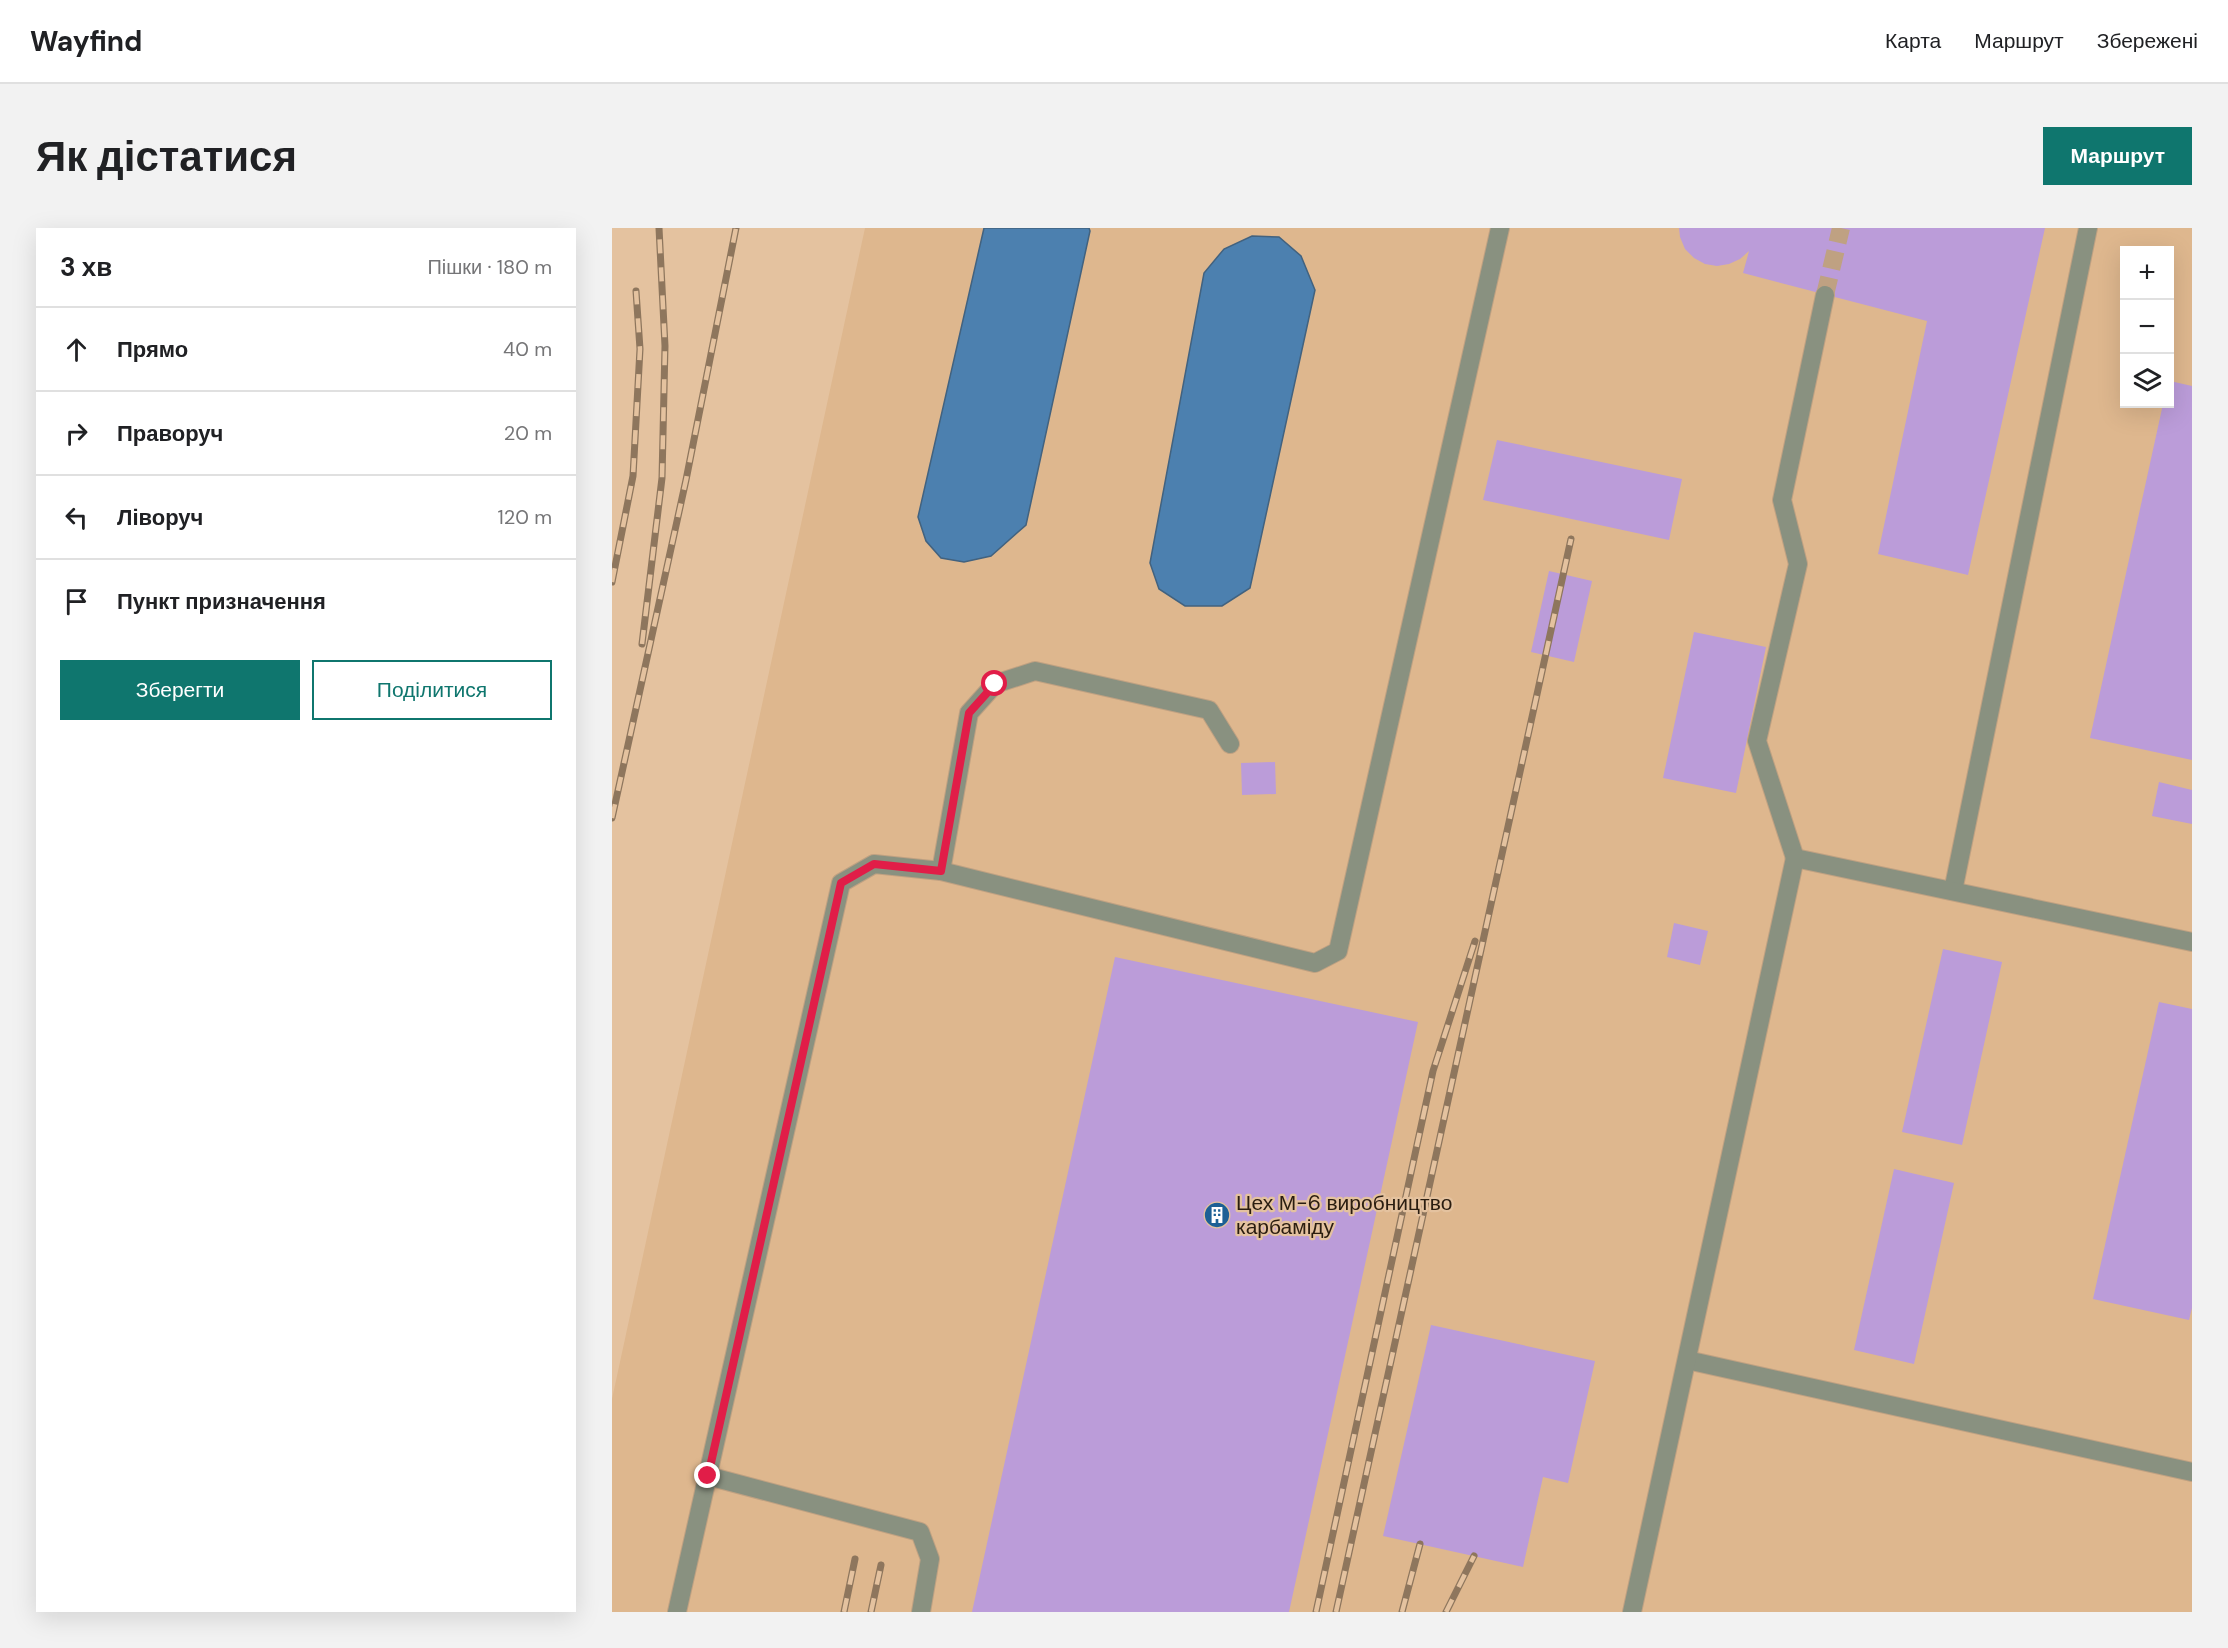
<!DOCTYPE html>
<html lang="uk">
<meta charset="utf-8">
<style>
:root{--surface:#fff;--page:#f2f2f2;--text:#202124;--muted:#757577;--line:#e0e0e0;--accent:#0f766e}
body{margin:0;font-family:"DM Sans",sans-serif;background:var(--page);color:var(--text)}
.controls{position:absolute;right:18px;top:18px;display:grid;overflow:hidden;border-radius:0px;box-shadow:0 6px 24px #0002}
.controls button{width:54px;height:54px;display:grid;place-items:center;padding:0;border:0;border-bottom:2px solid var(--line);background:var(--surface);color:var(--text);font:30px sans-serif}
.stop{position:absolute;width:18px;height:18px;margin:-14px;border:4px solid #e11d48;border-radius:50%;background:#fff}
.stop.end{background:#e11d48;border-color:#fff;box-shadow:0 2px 6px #0008}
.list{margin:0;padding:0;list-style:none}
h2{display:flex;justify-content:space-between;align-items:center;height:78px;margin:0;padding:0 24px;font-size:26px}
h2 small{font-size:20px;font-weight:400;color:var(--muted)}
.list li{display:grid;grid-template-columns:39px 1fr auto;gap:18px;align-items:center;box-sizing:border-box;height:84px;padding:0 24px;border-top:2px solid var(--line)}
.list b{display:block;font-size:22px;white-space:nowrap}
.list em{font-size:20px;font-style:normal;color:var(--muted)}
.actions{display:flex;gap:12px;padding:18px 24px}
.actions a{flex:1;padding:14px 0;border:2px solid var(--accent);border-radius:0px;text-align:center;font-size:21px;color:var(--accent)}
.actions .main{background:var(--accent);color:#fff}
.icon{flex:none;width:33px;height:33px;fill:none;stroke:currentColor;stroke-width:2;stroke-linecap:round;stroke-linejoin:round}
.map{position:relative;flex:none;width:1580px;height:1384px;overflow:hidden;border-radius:0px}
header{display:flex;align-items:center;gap:36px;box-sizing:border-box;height:84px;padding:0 30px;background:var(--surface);border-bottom:2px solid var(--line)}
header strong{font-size:28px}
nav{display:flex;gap:33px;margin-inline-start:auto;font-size:21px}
.intro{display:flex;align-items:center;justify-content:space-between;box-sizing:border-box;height:144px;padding:0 36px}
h1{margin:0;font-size:42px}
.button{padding:15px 27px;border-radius:0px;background:var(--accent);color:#fff;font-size:21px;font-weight:700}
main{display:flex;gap:36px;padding:0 36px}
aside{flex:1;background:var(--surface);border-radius:0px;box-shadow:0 6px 24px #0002}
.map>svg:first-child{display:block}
.built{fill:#deb78e;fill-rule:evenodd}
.water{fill:#4c80af;stroke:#42627f;stroke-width:1.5}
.building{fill:#bb9cd9}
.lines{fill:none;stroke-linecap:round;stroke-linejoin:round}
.minor-tunnel{stroke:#bfa182;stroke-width:18;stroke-dasharray:18 9;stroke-linecap:butt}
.minor-casing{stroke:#bfa182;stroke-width:20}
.minor{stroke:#899180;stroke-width:18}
.rail-casing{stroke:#8e765d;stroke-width:7}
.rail{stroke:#e4c29f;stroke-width:4.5;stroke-dasharray:14;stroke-linecap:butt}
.route{stroke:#e11d48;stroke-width:8}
.labels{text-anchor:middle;stroke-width:4.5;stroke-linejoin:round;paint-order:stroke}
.poi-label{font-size:21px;fill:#2a1d10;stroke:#e4c29f;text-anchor:start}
</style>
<header>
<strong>Wayfind</strong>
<nav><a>Карта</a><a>Маршрут</a><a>Збережені</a></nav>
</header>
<div class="intro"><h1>Як дістатися</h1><a class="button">Маршрут</a></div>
<main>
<aside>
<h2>3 хв<small>Пішки · 180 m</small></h2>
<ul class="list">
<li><svg class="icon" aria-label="ahead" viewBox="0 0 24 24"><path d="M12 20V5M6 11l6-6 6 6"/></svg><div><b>Прямо</b></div><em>40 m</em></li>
<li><svg class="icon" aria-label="right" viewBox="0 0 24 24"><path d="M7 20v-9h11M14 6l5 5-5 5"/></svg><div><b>Праворуч</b></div><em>20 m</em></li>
<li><svg class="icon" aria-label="left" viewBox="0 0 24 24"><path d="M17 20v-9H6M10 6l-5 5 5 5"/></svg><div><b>Ліворуч</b></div><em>120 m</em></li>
<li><svg class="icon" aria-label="arrive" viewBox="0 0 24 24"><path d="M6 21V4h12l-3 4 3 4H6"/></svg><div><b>Пункт призначення</b></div></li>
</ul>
<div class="actions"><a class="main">Зберегти</a><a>Поділитися</a></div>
</aside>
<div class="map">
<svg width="1580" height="1384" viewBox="0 0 1580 1384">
<rect width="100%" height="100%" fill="#e4c29f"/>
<path class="built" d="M253 0H1580V1384H0V1171ZM1512 22H1558V176H1512Z"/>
<g class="water">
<path d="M372 0H477L478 3 414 297 379 328 352 334 329 330 314 313 306 289Z"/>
<path d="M640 8 667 9 689 28 703 62 638 360 610 378H573L547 361 538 335 592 45 612 21Z"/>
</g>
<g class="building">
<path d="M1067 0H1433L1356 347 1266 326 1315 93 1131 45 1137 23 1128 31 1117 36 1105 38 1093 36 1082 30 1073 21 1068 9Z"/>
<path d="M1558 153 1580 158V532L1478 510 1551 176H1558Z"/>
<path d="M885 212 1070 251 1057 312 871 272Z"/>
<path d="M937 343 980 353 962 434 919 424Z"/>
<path d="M1082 404 1154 419 1124 565 1051 550Z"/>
<path d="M663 534 664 566 630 567 629 535Z"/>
<path d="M1547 554 1580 562V596L1540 588Z"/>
<path d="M1062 695 1096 703 1088 737 1055 729Z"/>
<path d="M1331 721 1390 734 1350 917 1290 904Z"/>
<path d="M503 729 806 794 677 1384H360Z"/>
<path d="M1547 774 1580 781V1080L1577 1092 1481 1071Z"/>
<path d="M1282 941 1342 955 1302 1136 1242 1122Z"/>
<path d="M819 1097 983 1133 956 1255 931 1249 911 1339 771 1308Z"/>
</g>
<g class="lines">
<path class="minor-tunnel" d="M1213 67 1229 0"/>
<g class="minor-casing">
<g id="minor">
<path d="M1183 630 1145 513 1186 336 1170 272 1213 67"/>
<path d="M329 643 357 485 383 456 423 443 597 482 618 516"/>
<path d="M1341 663 1476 0"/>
<path d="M1075 1132 1580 1244"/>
<path d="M96 1248 308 1304 318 1331 309 1384"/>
<path d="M65 1384 229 655 262 636 329 643 703 735 726 723 888 0"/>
<path d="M1020 1384 1183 630 1580 714"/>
</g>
</g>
<use href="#minor" class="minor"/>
<g class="rail-casing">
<g id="rail">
<path d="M0 354 21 248 28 121 24 63"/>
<path d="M30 416 50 250 53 118 47 0"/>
<path d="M0 590 74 252 124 0"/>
<path d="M232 1384 243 1331"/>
<path d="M259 1384 269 1337"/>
<path d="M704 1384 821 843 863 713"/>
<path d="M724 1384 959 311"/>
<path d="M790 1384 808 1316"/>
<path d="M834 1384 862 1328"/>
</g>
</g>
<use href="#rail" class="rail"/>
</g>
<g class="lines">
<path class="route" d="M96 1248 229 655 262 636 329 643 357 485 383 456"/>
</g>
<defs>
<g id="building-disc" transform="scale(1.35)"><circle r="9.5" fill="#1d6095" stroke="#e4c29f"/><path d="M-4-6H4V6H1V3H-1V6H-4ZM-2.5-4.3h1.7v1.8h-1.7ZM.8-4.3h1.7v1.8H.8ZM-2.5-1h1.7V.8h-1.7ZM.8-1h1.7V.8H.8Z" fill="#fff"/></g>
</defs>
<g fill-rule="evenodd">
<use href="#building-disc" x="605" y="987"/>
</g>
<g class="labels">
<g class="poi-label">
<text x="624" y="982">Цех М-6 виробництво<tspan x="624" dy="24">карбаміду</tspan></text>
</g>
</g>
</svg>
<div class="controls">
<button>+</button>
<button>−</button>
<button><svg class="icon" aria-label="layers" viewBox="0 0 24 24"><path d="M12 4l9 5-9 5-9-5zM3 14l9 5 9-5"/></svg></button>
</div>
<div class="stop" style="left:383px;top:456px"></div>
<div class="stop end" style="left:96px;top:1248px"></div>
</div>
</main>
